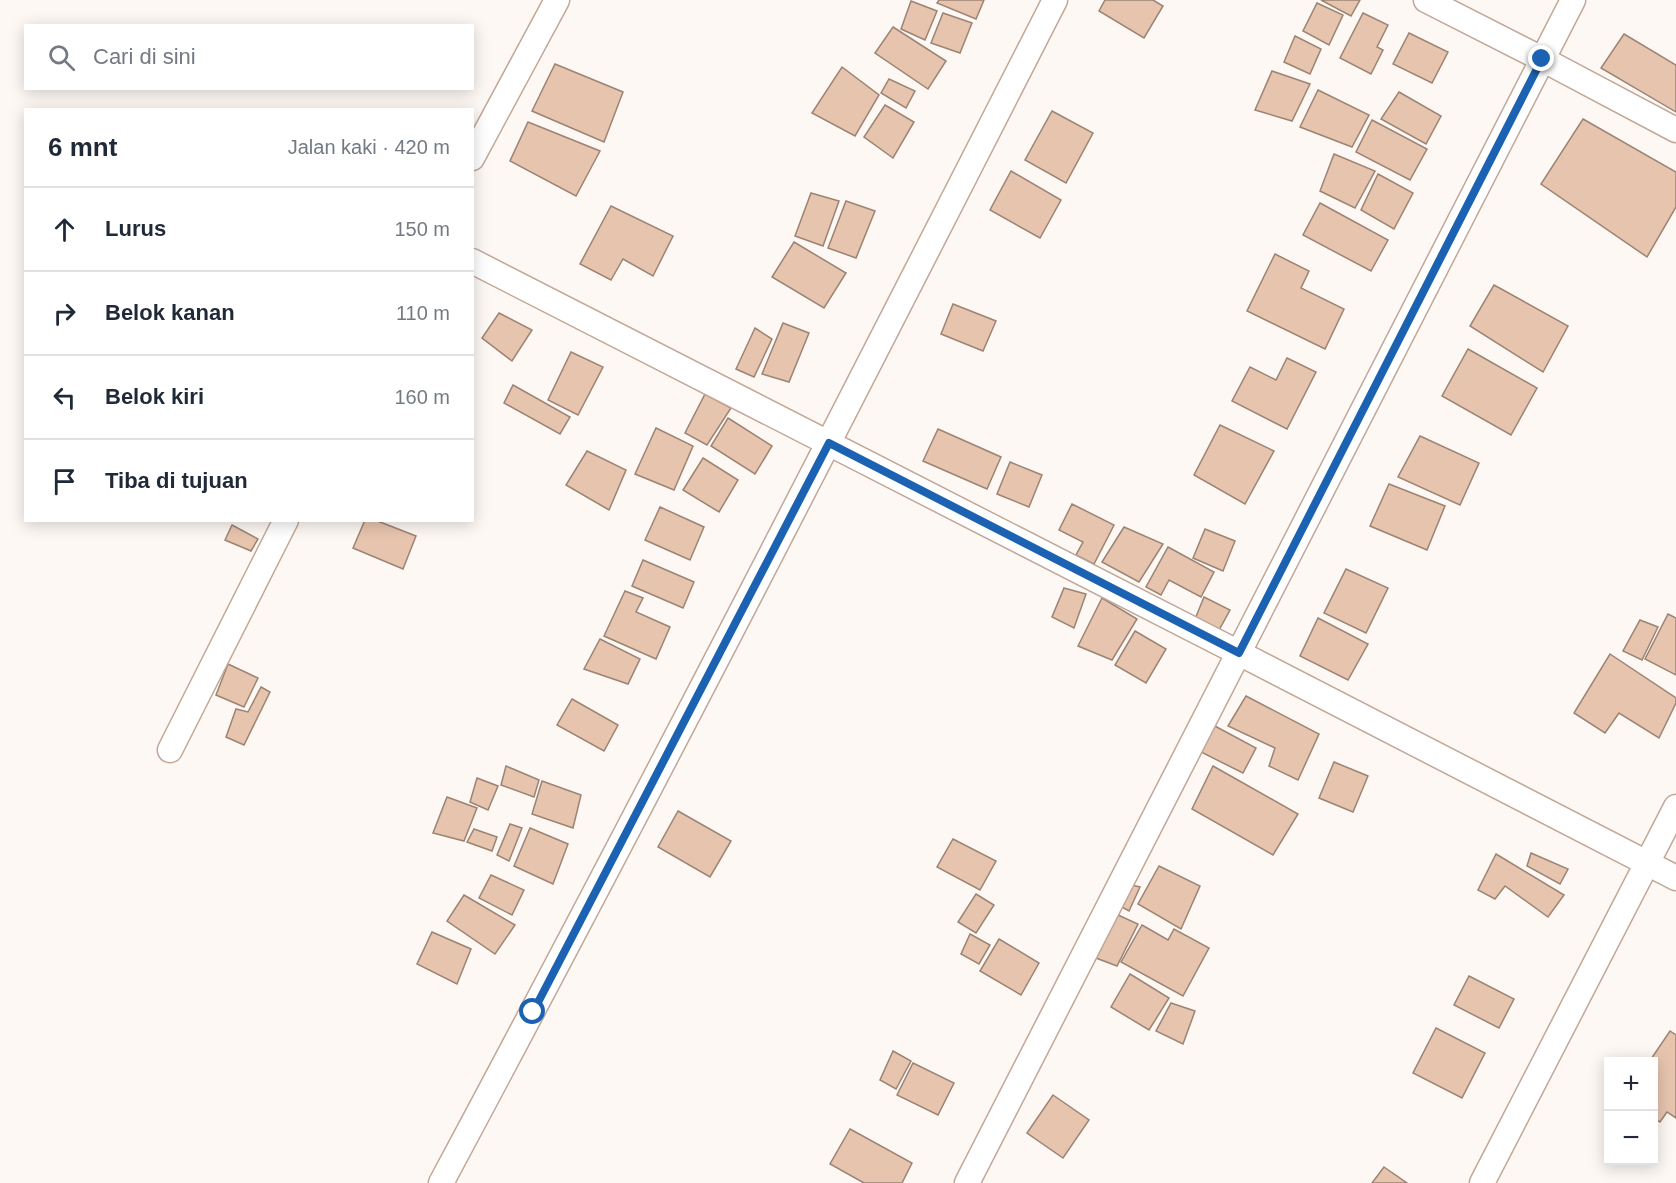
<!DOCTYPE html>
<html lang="id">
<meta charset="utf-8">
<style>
:root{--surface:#fff;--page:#f6f6f7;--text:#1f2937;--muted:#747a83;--line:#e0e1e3}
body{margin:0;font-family:Helvetica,sans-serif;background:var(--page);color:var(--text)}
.controls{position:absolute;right:18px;bottom:18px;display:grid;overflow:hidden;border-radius:0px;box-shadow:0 3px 15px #0003}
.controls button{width:54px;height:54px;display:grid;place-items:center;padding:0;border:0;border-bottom:2px solid var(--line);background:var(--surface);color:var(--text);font:30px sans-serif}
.stop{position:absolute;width:18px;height:18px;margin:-14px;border:4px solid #1b62b2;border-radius:50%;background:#fff}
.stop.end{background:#1b62b2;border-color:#fff;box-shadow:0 2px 6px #0008}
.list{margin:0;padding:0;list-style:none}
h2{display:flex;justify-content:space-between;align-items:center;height:78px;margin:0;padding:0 24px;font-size:26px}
h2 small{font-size:20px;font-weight:400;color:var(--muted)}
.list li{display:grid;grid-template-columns:39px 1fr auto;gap:18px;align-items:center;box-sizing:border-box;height:84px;padding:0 24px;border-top:2px solid var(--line)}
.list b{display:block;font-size:22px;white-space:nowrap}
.list em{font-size:20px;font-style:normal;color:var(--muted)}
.icon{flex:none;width:33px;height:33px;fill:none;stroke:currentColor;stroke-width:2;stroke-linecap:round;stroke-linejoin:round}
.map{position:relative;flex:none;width:1676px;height:1183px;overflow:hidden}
.search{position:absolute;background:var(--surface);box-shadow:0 3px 15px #0003;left:24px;top:24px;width:450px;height:66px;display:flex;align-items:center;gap:15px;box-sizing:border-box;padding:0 21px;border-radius:0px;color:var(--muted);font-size:22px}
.panel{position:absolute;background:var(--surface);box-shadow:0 3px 15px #0003;left:24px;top:108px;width:450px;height:414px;border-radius:0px}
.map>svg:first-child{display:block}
.building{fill:#e7c4ae;stroke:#9c8373;stroke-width:1.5}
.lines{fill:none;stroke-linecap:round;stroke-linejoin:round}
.minor-casing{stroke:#c2a797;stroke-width:27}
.minor{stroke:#fff;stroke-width:24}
.route{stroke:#1b62b2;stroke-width:8}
</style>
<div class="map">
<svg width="1676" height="1183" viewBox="0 0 1676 1183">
<rect width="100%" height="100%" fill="#fdf8f4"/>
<g class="building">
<path d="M939 0H984L976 19 937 3Z"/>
<path d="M1105 0H1153L1163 6 1144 38 1099 11Z"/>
<path d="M1321 0H1360L1351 16Z"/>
<path d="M911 1 937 11 925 40 901 29Z"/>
<path d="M1317 3 1343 15 1329 45 1303 31Z"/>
<path d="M943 13 972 23 960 53 931 43Z"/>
<path d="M1363 13 1388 25 1377 47 1383 50 1371 74 1340 58Z"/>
<path d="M893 27 946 61 928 89 875 53Z"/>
<path d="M1409 33 1448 52 1432 83 1393 64Z"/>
<path d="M1624 34 1676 65V112L1601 68Z"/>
<path d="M1295 36 1321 49 1310 74 1284 62Z"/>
<path d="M555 64 623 92 604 142 532 111Z"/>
<path d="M842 67 879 95 855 136 812 113Z"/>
<path d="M1272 71 1310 84 1292 121 1255 110Z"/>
<path d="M889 79 915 91 906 108 881 93Z"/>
<path d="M1318 90 1369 115 1352 147 1300 127Z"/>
<path d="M1399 92 1441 116 1426 144 1381 119Z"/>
<path d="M885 105 914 122 893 158 864 137Z"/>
<path d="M1052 111 1093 133 1066 183 1025 160Z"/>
<path d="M1583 119 1676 172V207L1647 257 1541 184Z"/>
<path d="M1372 120 1427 149 1410 180 1356 152Z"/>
<path d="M528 122 600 151 576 196 510 161Z"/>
<path d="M1334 154 1375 171 1355 208 1320 191Z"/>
<path d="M1011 171 1061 200 1040 238 990 210Z"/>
<path d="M1378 174 1413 193 1394 229 1361 210Z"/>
<path d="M811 193 839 201 823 246 795 236Z"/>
<path d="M846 201 875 211 856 258 828 248Z"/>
<path d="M1320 203 1388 240 1371 271 1303 235Z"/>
<path d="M611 206 673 236 653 276 623 259 611 280 580 264Z"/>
<path d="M794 242 846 273 824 308 772 277Z"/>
<path d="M1275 254 1309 271 1301 288 1344 309 1325 349 1247 311Z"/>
<path d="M1494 285 1568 326 1543 372 1470 326Z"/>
<path d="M953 304 996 321 983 351 941 334Z"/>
<path d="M499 313 532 330 512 361 482 338Z"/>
<path d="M783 323 809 333 789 382 762 374Z"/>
<path d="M755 328 772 339 754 377 736 369Z"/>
<path d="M1468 349 1537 388 1511 435 1442 396Z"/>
<path d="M571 352 603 367 578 415 548 400Z"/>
<path d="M1287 358 1316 372 1287 429 1232 401 1250 367 1276 380Z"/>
<path d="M513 385 570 417 560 434 504 403Z"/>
<path d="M705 394 731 408 707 445 685 433Z"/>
<path d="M728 418 772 446 755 474 711 446Z"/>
<path d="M1220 425 1274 451 1245 504 1194 475Z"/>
<path d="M656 428 693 446 674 490 635 474Z"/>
<path d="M938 429 1001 457 987 489 923 461Z"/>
<path d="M1420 436 1479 463 1460 505 1398 477Z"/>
<path d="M587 451 626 470 609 510 566 485Z"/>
<path d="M703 458 738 480 719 512 683 490Z"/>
<path d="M1010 462 1042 475 1029 507 997 494Z"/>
<path d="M1389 484 1445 506 1427 550 1370 526Z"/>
<path d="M1072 504 1114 525 1094 564 1076 555 1083 542 1059 530Z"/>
<path d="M660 507 704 527 690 560 645 540Z"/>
<path d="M365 520H375L416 536 403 569 353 548Z"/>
<path d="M232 525 258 539 251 551 225 540Z"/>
<path d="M1124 527 1163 544 1139 582 1102 562Z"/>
<path d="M1205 529 1235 541 1223 571 1193 558Z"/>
<path d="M1168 547 1214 572 1201 597 1169 580 1161 595 1146 587Z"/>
<path d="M643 560 694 582 683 608 632 586Z"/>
<path d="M1346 569 1388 588 1366 633 1324 613Z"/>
<path d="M1064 588 1086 594 1074 628 1052 617Z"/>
<path d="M625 591 643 598 636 612 670 627 656 659 604 636Z"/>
<path d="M1204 597 1230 610 1219 630 1195 619Z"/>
<path d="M1102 598 1137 619 1112 660 1078 646Z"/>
<path d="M1668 614 1676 618V675L1645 659Z"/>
<path d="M1318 618 1368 644 1348 680 1300 656Z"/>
<path d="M1640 620 1658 627 1642 660 1623 651Z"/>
<path d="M1135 631 1166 649 1146 683 1115 665Z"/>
<path d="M600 639 640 659 628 684 584 669Z"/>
<path d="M1610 654 1676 698V703L1659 738 1619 713 1605 733 1574 713Z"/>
<path d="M228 664 258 678 244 707 216 695Z"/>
<path d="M261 687 270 692 244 745 226 737 236 709 248 712Z"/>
<path d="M1246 696 1319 734 1298 780 1269 766 1275 748 1228 726Z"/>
<path d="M572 699 618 725 604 751 557 725Z"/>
<path d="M1213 725 1256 748 1243 773 1201 752Z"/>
<path d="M1334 762 1368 776 1353 812 1319 798Z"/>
<path d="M506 766 539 780 534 797 501 785Z"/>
<path d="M1213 766 1298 814 1273 855 1192 809Z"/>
<path d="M477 778 498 786 488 810 470 802Z"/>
<path d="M542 781 581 795 573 828 532 814Z"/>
<path d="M447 797 477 808 464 841 433 833Z"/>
<path d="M678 811 731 841 710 877 658 847Z"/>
<path d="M510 824 522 828 509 861 497 855Z"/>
<path d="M530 828 568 844 553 884 514 866Z"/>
<path d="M474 829 497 837 492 851 467 842Z"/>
<path d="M953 839 996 861 980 890 937 867Z"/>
<path d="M1531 853 1568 869 1560 884 1527 866Z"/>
<path d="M1496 854 1564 895 1548 917 1505 886 1495 899 1478 890Z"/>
<path d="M1159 866 1200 886 1181 929 1138 904Z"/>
<path d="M491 875 524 890 512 915 479 898Z"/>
<path d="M1128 884 1140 887 1129 911 1120 906Z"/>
<path d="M976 894 994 905 976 933 958 922Z"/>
<path d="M464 895 515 925 495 954 447 921Z"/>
<path d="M1118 915 1138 924 1117 966 1096 958Z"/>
<path d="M1142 925 1168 940 1174 929 1209 948 1183 996 1121 962Z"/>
<path d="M432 932 471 949 457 984 417 964Z"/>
<path d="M970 934 990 945 979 964 961 954Z"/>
<path d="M999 939 1039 963 1021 995 980 971Z"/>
<path d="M1130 974 1169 998 1149 1030 1111 1007Z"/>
<path d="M1469 976 1514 999 1499 1028 1454 1005Z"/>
<path d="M1171 1003 1195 1011 1183 1044 1156 1031Z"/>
<path d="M1436 1028 1485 1053 1462 1098 1413 1073Z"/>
<path d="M1670 1031 1676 1035V1118L1667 1112 1660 1122 1654 1118V1062H1649Z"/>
<path d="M893 1051 911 1061 896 1089 880 1080Z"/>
<path d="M913 1063 954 1083 938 1115 897 1095Z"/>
<path d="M1053 1095 1089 1120 1063 1158 1027 1133Z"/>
<path d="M850 1129 912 1163 902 1183H864L830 1164Z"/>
<path d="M1384 1167 1407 1183H1372Z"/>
</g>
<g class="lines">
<g class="minor-casing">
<g id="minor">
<path d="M1426 0 1542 59 1676 130"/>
<path d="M472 158 557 0"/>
<path d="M472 261 1239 653 1676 878"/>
<path d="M170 750 286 520"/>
<path d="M441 1183C651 791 853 396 1055 0"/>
<path d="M967 1183 1573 0"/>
<path d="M1482 1183 1676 807"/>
</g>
</g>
<use href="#minor" class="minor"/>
</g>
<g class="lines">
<path class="route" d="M533 1012 829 443 1239 653 1542 59"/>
</g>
</svg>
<div class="controls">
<button>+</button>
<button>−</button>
</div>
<div class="stop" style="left:533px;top:1012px"></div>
<div class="stop end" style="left:1542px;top:59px"></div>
<div class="search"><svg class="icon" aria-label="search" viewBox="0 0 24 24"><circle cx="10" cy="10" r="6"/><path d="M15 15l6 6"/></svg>Cari di sini</div>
<section class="panel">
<h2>6 mnt<small>Jalan kaki · 420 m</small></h2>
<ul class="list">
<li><svg class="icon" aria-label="ahead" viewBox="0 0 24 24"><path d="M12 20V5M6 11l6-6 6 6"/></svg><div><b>Lurus</b></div><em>150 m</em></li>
<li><svg class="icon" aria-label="right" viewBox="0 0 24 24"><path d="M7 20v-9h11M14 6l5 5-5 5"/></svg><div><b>Belok kanan</b></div><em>110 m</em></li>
<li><svg class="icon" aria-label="left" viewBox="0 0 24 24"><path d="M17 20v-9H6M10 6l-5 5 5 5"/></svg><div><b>Belok kiri</b></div><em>160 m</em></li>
<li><svg class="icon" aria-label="arrive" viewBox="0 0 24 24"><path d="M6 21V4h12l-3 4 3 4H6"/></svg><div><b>Tiba di tujuan</b></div></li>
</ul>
</section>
</div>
